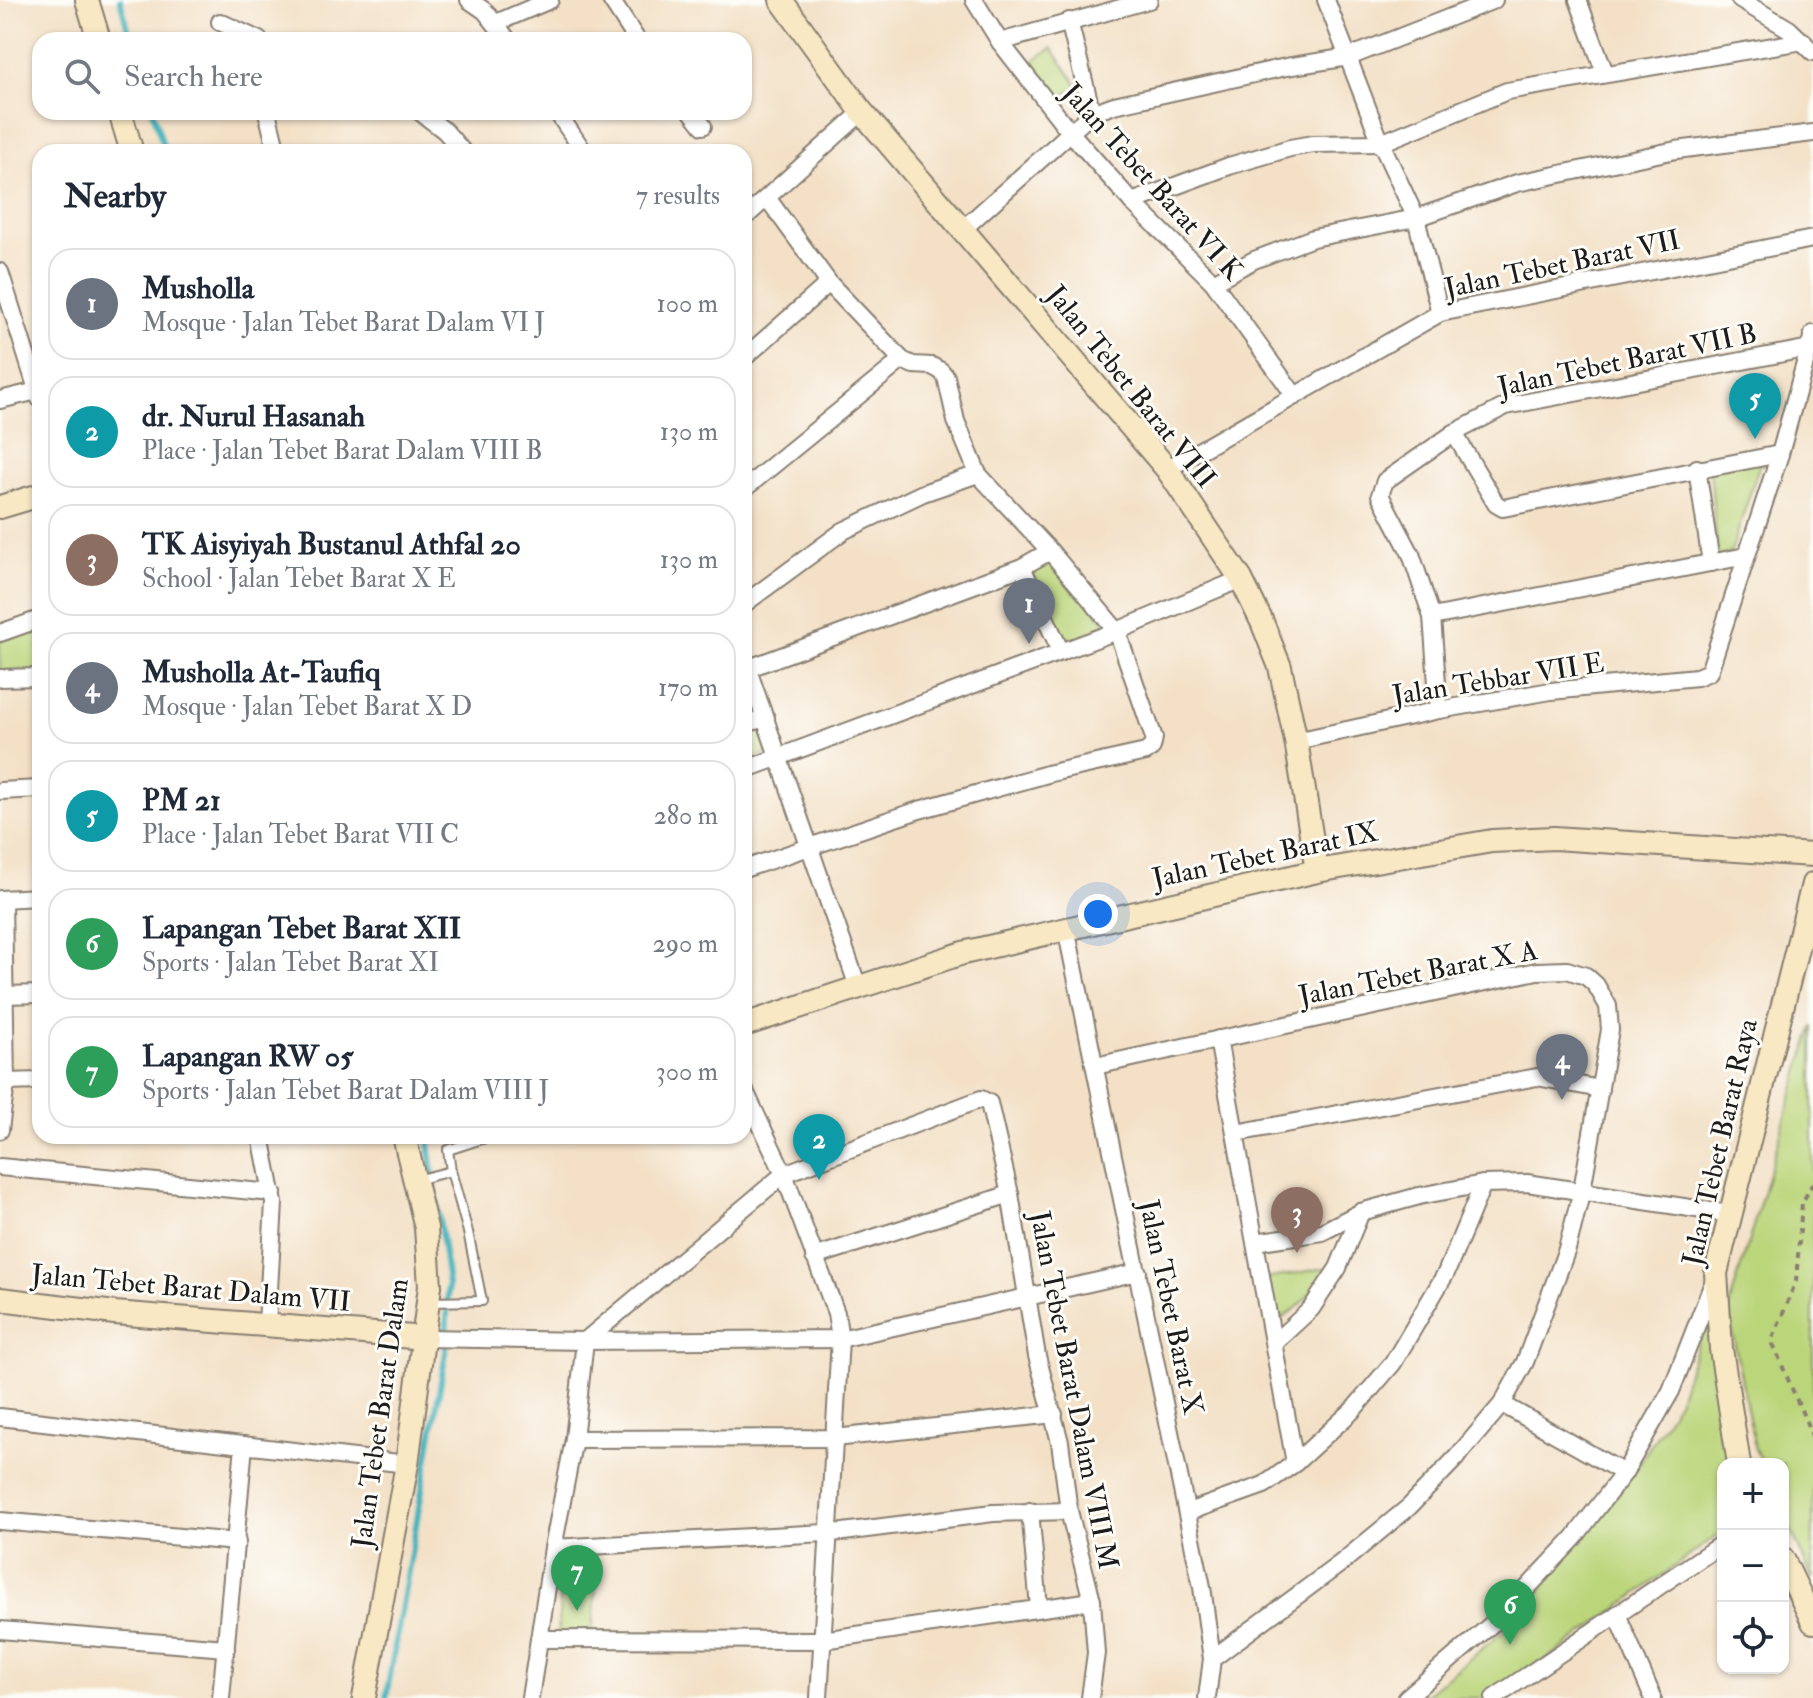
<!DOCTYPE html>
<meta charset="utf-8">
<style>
:root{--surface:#fff;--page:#f2f2f3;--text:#1f2937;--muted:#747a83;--line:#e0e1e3;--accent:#0f766e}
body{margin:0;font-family:"IM FELL Double Pica",serif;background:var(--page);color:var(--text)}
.controls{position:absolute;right:24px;bottom:24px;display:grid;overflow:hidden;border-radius:16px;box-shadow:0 2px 6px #0004}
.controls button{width:72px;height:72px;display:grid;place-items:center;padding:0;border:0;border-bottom:2px solid var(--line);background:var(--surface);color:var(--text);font:40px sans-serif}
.you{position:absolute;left:1098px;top:914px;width:28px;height:28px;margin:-20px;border:6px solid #fff;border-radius:50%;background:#1a73e8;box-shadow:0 0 0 12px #1a73e833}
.badge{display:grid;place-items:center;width:52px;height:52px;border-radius:50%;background:var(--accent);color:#fff;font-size:26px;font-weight:700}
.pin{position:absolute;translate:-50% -66px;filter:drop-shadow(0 2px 4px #0008)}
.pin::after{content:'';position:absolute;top:42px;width:28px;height:24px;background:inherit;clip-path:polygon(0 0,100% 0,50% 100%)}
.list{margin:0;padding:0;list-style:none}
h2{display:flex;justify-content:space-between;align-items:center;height:104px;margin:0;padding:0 32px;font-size:34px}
h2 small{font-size:26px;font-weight:400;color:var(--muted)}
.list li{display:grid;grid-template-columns:52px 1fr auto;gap:24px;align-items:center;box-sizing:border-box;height:112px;margin:0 16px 16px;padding:0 16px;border:2px solid var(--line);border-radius:24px}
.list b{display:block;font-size:30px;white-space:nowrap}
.list p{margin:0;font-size:26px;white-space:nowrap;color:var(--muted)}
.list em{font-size:26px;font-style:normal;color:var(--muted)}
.icon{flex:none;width:44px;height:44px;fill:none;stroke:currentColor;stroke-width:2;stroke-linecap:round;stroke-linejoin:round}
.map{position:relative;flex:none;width:1813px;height:1698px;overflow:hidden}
.search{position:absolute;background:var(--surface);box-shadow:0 2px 6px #0004;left:32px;top:32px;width:720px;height:88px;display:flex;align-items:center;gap:20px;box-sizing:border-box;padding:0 28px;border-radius:24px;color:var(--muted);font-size:30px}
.panel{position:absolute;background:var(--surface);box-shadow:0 2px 6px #0004;left:32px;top:144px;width:720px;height:1000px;border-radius:24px}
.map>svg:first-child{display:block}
.green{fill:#bbd57a;stroke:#6c784b;stroke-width:2}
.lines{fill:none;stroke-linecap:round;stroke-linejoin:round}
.stream{stroke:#43b2bd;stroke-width:6}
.lane-casing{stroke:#887e71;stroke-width:12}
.street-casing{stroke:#887e71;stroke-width:20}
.secondary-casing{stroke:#887e71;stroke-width:26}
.path{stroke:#887e71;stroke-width:4;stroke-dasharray:6 6;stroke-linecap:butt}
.lane{stroke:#fff;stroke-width:8}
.street{stroke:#fff;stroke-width:16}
.secondary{stroke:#f8e8c3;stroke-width:22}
.labels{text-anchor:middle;stroke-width:6;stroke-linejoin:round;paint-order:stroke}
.street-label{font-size:28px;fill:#1c1c1c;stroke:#fdfcf7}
</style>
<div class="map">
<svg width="1813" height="1698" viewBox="0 0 1813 1698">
<rect width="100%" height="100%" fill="#fdfcf7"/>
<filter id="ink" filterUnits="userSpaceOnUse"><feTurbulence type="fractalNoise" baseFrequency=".0125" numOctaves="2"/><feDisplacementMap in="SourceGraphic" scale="16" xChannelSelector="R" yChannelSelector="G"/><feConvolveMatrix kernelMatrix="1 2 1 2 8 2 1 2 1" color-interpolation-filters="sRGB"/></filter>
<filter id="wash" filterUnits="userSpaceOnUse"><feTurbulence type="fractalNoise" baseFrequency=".006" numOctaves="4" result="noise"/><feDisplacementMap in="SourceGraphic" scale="32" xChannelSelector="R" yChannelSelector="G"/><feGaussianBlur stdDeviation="1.8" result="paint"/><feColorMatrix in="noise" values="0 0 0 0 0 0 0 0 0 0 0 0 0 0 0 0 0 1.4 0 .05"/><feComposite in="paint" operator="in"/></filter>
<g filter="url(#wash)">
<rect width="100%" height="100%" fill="#f3e0c6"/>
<g class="green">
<path d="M1052 48 1078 86 1055 101 1030 63Z"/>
<path d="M1762 457 1731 552 1718 558 1710 470Z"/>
<path d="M1051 555 1110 629 1066 644 1030 569Z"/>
<path d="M40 627V670L0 671V641Z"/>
<path d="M760 725 769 753 744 761V731Z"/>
<path d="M1813 1026V1580L1783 1512V1464H1762L1755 1449 1728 1310Z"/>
<path d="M1330 1267C1314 1291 1301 1308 1276 1322L1266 1279Z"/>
<path d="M1706 1319 1734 1464H1723V1531L1494 1698H1422L1516 1621 1631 1477 1678 1401Z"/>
<path d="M561 1586 596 1588 592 1637 558 1635Z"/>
</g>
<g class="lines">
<g class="stream">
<path d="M120 0 131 40"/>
<path d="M153 112 165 152"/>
<path d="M386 1698 446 1352 448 1284 428 1136"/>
</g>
</g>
</g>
<g filter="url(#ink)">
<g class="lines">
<g class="lane-casing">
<g id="lane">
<path d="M451 1171 448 1150 491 1136"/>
<path d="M416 1180 451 1171 468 1232 482 1301 429 1302"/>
</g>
</g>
<g class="street-casing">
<g id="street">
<path d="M469 0 485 11 508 40"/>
<path d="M611 0 637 40"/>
<path d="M974 0 1000 42 1070 132 1132 202 1213 282 1295 396"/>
<path d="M1326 0 1381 143 1416 218 1440 313"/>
<path d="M1578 0 1605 73"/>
<path d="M1740 0 1789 29 1813 52"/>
<path d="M1069 21 1092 113"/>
<path d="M220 22 259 40"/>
<path d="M496 23 550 0"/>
<path d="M1000 42 1149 0"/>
<path d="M267 112 277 152"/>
<path d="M420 112 445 131 463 152"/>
<path d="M557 112 584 152"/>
<path d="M692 112 703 126"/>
<path d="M1132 202 1229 166 1290 148 1313 144 1381 143 1507 91 1803 41"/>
<path d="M744 218 862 112"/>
<path d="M963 229 1092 113 1114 105 1286 67 1349 57 1494 0"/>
<path d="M0 272 40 399"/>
<path d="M1213 282 1254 260 1313 238 1416 218 1517 183 1676 150 1813 133"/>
<path d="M744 358 829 283"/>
<path d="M0 400 37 391"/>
<path d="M1454 433 1496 504 1503 508 1780 454"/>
<path d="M1697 468 1711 563"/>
<path d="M1167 469 1440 313 1813 239"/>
<path d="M744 489 902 360"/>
<path d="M1022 567 1061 652"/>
<path d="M744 604 843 531 923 493 978 474"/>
<path d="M1432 617 1746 556"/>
<path d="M0 633 40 619"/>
<path d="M744 658 858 987"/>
<path d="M749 668 1022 567 1050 551"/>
<path d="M0 678 40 677"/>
<path d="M1439 710 1432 617 1411 554 1380 495 1385 481 1454 433 1506 406 1810 348"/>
<path d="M744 724 766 718"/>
<path d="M1296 741 1439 710 1551 691 1697 677 1709 672 1780 454 1813 334"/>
<path d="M744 770 1117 631 1241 579"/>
<path d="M0 791 40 789"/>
<path d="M744 869 919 810 1051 773 1146 752 1152 747 1154 738 1117 631 1050 551 978 474 956 421 946 377 941 371 932 366 913 365 902 360 829 283 768 199"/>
<path d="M0 899 40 897"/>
<path d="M1066 928 1202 1587 1212 1659 1207 1698"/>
<path d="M5 995 40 994"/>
<path d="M1218 1039 1295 1463"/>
<path d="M1095 1066 1537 971 1567 970 1586 976 1596 985 1608 1006 1610 1030 1582 1190 1567 1249 1525 1362 1502 1404 1457 1457 1409 1507 1341 1563 1212 1659"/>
<path d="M6 1082 40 1081"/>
<path d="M744 1089 784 1174 836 1313 840 1339 819 1698"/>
<path d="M0 1130 6 1082 3 899"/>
<path d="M1236 1133 1537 1077 1600 1089"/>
<path d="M261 1136 274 1203 267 1324"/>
<path d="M0 1167 273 1193"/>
<path d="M1255 1242 1322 1232 1361 1212 1419 1196 1483 1184 1527 1183 1729 1214"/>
<path d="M814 1257 1010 1194"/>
<path d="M425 1338 585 1341 840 1339 1138 1272"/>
<path d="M1274 1343 1311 1309 1338 1268 1361 1212"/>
<path d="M1502 1404 1624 1473"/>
<path d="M0 1417 407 1464"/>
<path d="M574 1439 835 1438 1054 1414"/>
<path d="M1030 1511 1039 1607"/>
<path d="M1188 1512 1264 1485 1295 1463 1352 1411 1393 1363 1446 1273 1483 1184"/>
<path d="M0 1521 237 1542"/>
<path d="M553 1548 843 1532 993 1513 1069 1511"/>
<path d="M1617 1614 1653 1698"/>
<path d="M0 1630 226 1648"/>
<path d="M539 1639 822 1640 1092 1601"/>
<path d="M221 1698 244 1445"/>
<path d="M530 1698 553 1548 574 1439 585 1341 784 1174 981 1099 989 1103 1010 1194 1037 1356 1060 1442 1069 1511 1092 1601 1096 1653 1090 1698"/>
<path d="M1406 1698 1499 1618 1574 1538 1624 1473 1671 1391 1715 1278"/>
<path d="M1494 1698 1723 1543"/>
</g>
</g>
<g class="secondary-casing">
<g id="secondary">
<path d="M87 0 99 40"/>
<path d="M781 0 862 112 1167 469 1241 579 1262 622 1280 667 1296 741 1317 871"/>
<path d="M120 112 132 152"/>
<path d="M0 507 40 495"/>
<path d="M744 1025 963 953 1317 871 1492 841 1554 838 1813 855"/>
<path d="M0 1299 115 1313 425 1338"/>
<path d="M1739 1464 1721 1349 1716 1273 1813 884"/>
<path d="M1783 1559 1813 1622"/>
<path d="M364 1698 407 1464 430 1286 426 1228 404 1136"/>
</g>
</g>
<path class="path" d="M1813 1183 1802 1203 1796 1281 1773 1338V1344L1813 1438"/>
<use href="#lane" class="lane"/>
<use href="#street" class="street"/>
<use href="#secondary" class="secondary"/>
</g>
</g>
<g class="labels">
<g class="street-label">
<text transform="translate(1153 181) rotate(48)" y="10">Jalan Tebet Barat VI K</text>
<text transform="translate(1562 263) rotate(-12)" y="10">Jalan Tebet Barat VII</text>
<text transform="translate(1627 359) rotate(-12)" y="10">Jalan Tebet Barat VII B</text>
<text transform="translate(1132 386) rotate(51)" y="10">Jalan Tebet Barat VIII</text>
<text transform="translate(1498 678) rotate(-9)" y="10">Jalan Tebbar VII E</text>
<text transform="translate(1265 854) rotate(-12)" y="10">Jalan Tebet Barat IX</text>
<text transform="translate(1418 972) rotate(-11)" y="10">Jalan Tebet Barat X A</text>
<text transform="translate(1719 1142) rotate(-77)" y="10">Jalan Tebet Barat Raya</text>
<text transform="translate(191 1287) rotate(5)" y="10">Jalan Tebet Barat Dalam VII</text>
<text transform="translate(1172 1307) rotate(78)" y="10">Jalan Tebet Barat X</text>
<text transform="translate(1075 1390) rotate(79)" y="10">Jalan Tebet Barat Dalam VIII M</text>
<text transform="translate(379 1413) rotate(-82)" y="10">Jalan Tebet Barat Dalam</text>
</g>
</g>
</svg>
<div class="controls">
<button>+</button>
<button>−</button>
<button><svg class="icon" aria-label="locate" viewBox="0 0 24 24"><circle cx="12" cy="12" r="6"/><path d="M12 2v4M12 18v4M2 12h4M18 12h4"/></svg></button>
</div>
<div class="you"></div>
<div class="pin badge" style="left:1029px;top:644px;background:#6b7280">1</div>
<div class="pin badge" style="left:819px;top:1180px;background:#0f9aa8">2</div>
<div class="pin badge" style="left:1297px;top:1253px;background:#8d6e63">3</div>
<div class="pin badge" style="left:1562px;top:1100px;background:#6b7280">4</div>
<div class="pin badge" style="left:1755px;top:439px;background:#0f9aa8">5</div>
<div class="pin badge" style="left:1510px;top:1645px;background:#2e9e5b">6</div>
<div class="pin badge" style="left:577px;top:1611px;background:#2e9e5b">7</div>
<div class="search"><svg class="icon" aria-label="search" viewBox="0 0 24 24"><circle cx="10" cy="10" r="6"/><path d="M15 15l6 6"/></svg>Search here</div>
<section class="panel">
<h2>Nearby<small>7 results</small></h2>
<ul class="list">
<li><span class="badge" style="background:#6b7280">1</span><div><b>Musholla</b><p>Mosque · Jalan Tebet Barat Dalam VI J</p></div><em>100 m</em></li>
<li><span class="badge" style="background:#0f9aa8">2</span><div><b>dr. Nurul Hasanah</b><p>Place · Jalan Tebet Barat Dalam VIII B</p></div><em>130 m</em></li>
<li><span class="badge" style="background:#8d6e63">3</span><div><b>TK Aisyiyah Bustanul Athfal 20</b><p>School · Jalan Tebet Barat X E</p></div><em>130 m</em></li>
<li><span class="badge" style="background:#6b7280">4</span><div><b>Musholla At-Taufiq</b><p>Mosque · Jalan Tebet Barat X D</p></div><em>170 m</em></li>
<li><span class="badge" style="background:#0f9aa8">5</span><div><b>PM 21</b><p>Place · Jalan Tebet Barat VII C</p></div><em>280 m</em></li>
<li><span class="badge" style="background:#2e9e5b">6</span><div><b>Lapangan Tebet Barat XII</b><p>Sports · Jalan Tebet Barat XI</p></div><em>290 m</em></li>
<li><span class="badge" style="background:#2e9e5b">7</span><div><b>Lapangan RW 05</b><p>Sports · Jalan Tebet Barat Dalam VIII J</p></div><em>300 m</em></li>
</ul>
</section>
</div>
